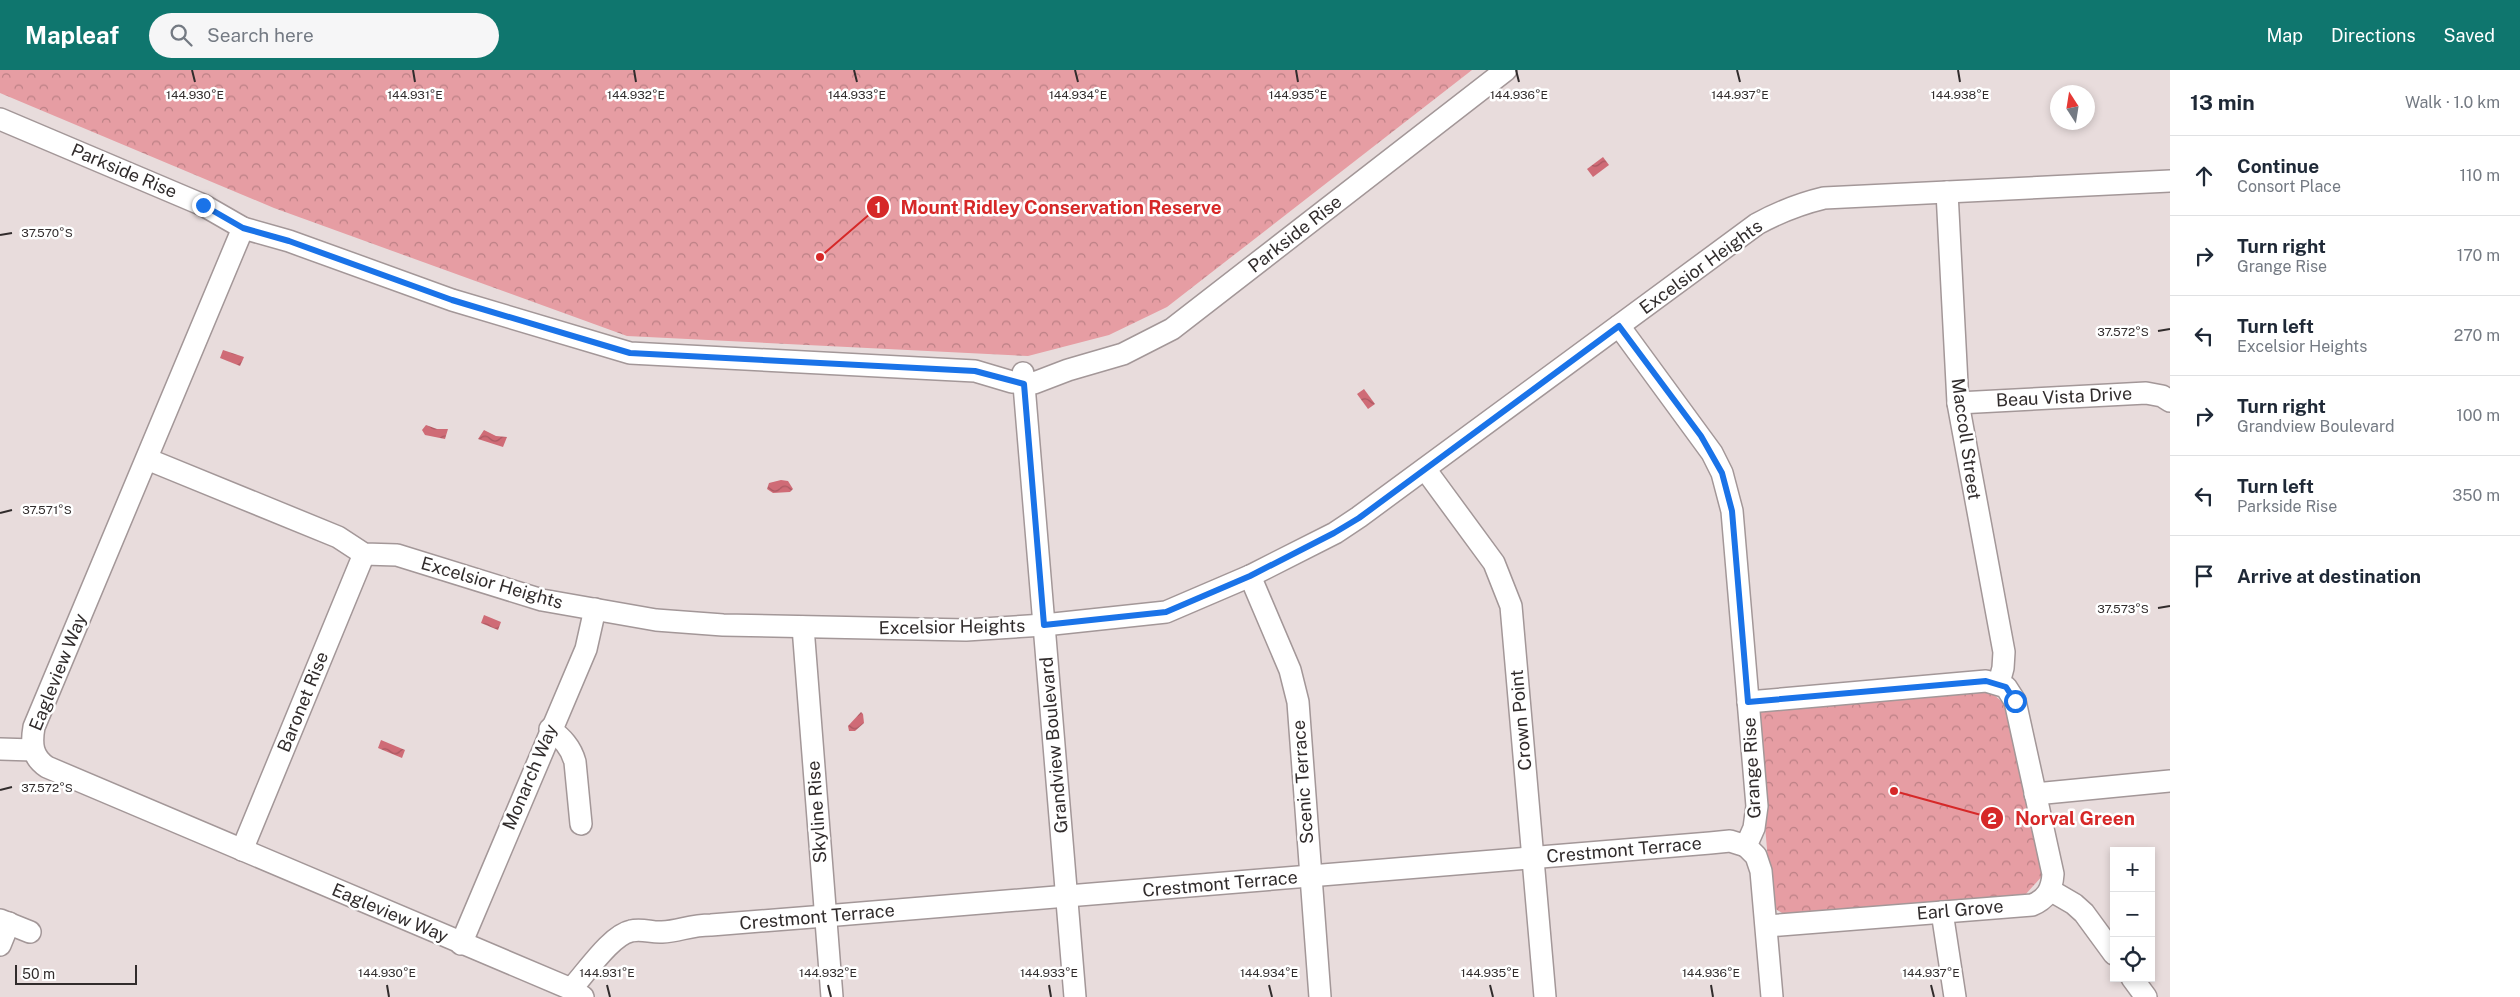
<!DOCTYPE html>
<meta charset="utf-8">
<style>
:root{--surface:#fff;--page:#f6f6f7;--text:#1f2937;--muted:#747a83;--line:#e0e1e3;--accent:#0f766e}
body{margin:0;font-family:"Public Sans",sans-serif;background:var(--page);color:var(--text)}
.controls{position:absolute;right:15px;bottom:15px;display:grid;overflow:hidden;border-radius:0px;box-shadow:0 2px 8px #0003}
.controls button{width:45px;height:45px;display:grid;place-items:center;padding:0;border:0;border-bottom:1px solid var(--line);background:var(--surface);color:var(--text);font:25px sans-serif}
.compass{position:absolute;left:2050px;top:15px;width:45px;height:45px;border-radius:50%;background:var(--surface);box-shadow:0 2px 8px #0003;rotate:348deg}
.scale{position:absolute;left:15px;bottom:12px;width:122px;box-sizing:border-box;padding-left:5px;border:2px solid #312c2c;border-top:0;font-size:14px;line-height:18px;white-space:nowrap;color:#312c2c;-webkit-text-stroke:4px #fff;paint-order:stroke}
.stop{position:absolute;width:15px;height:15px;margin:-11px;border:4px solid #1a73e8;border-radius:50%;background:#fff}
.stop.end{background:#1a73e8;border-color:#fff;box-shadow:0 1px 5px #0008}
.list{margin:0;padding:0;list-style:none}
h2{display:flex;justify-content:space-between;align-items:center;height:65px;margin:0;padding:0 20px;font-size:21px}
h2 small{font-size:16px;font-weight:400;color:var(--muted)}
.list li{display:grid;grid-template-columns:32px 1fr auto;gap:15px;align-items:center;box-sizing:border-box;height:80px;padding:0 20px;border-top:1px solid var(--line)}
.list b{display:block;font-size:19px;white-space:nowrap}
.list p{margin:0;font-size:16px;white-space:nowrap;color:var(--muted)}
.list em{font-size:16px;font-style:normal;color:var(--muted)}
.icon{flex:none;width:28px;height:28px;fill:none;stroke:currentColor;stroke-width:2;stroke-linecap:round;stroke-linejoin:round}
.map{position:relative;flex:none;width:2170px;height:927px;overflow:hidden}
header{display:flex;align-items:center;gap:30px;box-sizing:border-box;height:70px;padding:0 25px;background:var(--accent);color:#fff}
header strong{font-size:24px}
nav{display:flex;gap:28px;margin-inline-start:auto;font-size:18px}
.search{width:350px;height:45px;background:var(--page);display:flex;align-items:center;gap:12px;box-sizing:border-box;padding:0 18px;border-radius:28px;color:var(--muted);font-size:19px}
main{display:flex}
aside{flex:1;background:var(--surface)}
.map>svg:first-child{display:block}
.park{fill:url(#park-crowns)}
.water{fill:url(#water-waves)}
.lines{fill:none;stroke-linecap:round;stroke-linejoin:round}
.minor-casing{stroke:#a39798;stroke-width:24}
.minor{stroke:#fff;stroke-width:21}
.route{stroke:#1a73e8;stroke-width:6}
.ticks{fill:none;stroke:#312c2c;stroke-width:2}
.labels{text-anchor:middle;stroke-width:5;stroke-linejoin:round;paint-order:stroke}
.street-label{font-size:18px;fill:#312c2c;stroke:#fff}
.ticks-label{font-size:12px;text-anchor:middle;fill:#312c2c;stroke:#fff;stroke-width:5;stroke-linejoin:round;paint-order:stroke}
.leader{fill:none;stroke:#d62828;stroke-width:2}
.callout-dot{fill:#d62828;stroke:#fff;stroke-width:2}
.mark-label{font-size:15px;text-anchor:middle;font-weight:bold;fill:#fff}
.callout-label{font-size:19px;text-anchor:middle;font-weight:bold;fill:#d62828;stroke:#fff;stroke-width:5;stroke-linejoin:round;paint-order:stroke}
</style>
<header>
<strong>Mapleaf</strong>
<div class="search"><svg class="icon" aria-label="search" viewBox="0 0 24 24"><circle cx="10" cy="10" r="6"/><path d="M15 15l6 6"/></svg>Search here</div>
<nav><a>Map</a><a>Directions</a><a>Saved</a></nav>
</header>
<main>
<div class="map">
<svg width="2170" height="927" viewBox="0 0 2170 927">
<defs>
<pattern id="park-crowns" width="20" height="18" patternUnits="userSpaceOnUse" patternTransform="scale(1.25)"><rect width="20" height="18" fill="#e69da3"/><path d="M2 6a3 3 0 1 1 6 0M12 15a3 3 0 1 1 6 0" fill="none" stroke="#bb8085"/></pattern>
<pattern id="water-waves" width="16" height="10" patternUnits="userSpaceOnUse" patternTransform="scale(1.25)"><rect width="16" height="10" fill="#cf6b76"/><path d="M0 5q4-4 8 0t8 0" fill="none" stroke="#a95861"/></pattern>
</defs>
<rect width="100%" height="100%" fill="#e8dcdc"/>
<g class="park">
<path d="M0 0H1472L1167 237 1109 265 1028 286 627 266 274 138 0 23Z"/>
<path d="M1987 619 2006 635 2045 803 2025 825 1787 846 1772 837 1755 640Z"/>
</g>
<g class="water">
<path d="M1603 87 1609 95 1593 107 1587 99Z"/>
<path d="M223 280 244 287 240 296 220 288Z"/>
<path d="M1364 319 1375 334 1368 339 1357 324Z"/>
<path d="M426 355 437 359H448L445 369 425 365 422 360Z"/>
<path d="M484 360 496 366 507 367 503 377 478 369Z"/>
<path d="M781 410 788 411 793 419 790 422 773 423 767 419 769 413Z"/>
<path d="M484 545 501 552 498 560 481 553Z"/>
<path d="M861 642 863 644 864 653 855 661H849L848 656Z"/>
<path d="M381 670 405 680 402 688 378 678Z"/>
</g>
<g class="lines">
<g class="minor-casing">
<g id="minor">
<path d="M0 49 203 135 243 158 289 171 452 230 630 283 975 301 1012 312 1034 313 1068 300 1123 284 1172 259 1506 0"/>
<path d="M1947 122 1958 333 2004 582 2003 598 1999 613"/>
<path d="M243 158 34 657C31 674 32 687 47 697L571 919 583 927"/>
<path d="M1619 256 1712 383 1722 403 1732 441 1757 736 1754 758 1746 776 1756 786 1761 801 1772 927"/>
<path d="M1023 303 1075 927"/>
<path d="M1958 333 2146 323 2162 326 2170 331"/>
<path d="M147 389 338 467 364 484 397 485 542 530 656 550 723 555 966 560 1044 555 1166 542 1250 506 1335 463 1359 447 1757 154C1779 142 1799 134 1824 128L2170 111"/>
<path d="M1425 399 1494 493 1511 536 1545 927"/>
<path d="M1250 506 1290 600 1298 632 1320 927"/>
<path d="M803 557 832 927"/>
<path d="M1748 632 1986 611 2006 617 2015 631 2053 804C2052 819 2047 829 2032 835L1767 856"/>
<path d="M550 659C562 668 571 677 575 692L581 754"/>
<path d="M0 679 33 680"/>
<path d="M2035 724 2170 711"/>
<path d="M242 780 364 484"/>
<path d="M2050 820 2074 834 2084 843 2114 884"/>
<path d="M1942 842 1955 927"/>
<path d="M0 850 30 862"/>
<path d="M461 874 586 579 595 539"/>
<path d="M0 875 9 853"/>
<path d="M2132 908 2146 927"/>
<path d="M571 919C586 903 611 865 631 861 642 858 652 863 662 862 680 861 690 855 711 855L825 846 1710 773 1730 771 1746 776"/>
</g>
</g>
<use href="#minor" class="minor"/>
</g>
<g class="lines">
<path class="route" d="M203 135 243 158 289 171 452 230 630 283 975 301 1024 314 1044 555 1166 542 1250 506 1334 463 1359 448 1619 256 1701 366 1722 403 1732 441 1748 632 1986 611 2006 617 2015 631"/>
</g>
<path class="ticks" d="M192 0 195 12M413 0 415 12M634 0 636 12M854 0 857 12M1075 0 1078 12M1296 0 1298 12M1516 0 1519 12M1737 0 1740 12M1958 0 1960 12M0 165 12 163M2158 261 2170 259M0 443 12 440M2158 538 2170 536M0 720 12 717M387 915 389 927M607 915 610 927M828 915 831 927M1049 915 1051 927M1269 915 1272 927M1490 915 1493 927M1711 915 1713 927M1931 915 1934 927"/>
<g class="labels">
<g class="street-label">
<text transform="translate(124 101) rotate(23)" y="6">Parkside Rise</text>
<text transform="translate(1295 164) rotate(-38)" y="6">Parkside Rise</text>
<text transform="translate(1701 197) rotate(-36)" y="6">Excelsior Heights</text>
<text transform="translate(2064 327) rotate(-3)" y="6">Beau Vista Drive</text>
<text transform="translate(1966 369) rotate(82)" y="6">Maccoll Street</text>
<text transform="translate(492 513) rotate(16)" y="6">Excelsior Heights</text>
<text transform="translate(952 557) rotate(-1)" y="6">Excelsior Heights</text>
<text transform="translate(58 602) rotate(-68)" y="6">Eagleview Way</text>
<text transform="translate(303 632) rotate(-68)" y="6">Baronet Rise</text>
<text transform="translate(1521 650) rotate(-95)" y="6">Crown Point</text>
<text transform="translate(1054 675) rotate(-95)" y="6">Grandview Boulevard</text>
<text transform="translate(1752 698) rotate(-93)" y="6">Grange Rise</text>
<text transform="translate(530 707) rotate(-67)" y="6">Monarch Way</text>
<text transform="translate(1303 712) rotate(-94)" y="6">Scenic Terrace</text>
<text transform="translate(817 742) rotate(-94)" y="6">Skyline Rise</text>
<text transform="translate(1624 780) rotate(-5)" y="6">Crestmont Terrace</text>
<text transform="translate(1220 814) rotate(-5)" y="6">Crestmont Terrace</text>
<text transform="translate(1960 840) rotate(-5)" y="6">Earl Grove</text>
<text transform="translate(390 843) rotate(23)" y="6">Eagleview Way</text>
<text transform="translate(817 847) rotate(-5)" y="6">Crestmont Terrace</text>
</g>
</g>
<g class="ticks-label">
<text x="195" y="29">144.930°E</text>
<text x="415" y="29">144.931°E</text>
<text x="636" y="29">144.932°E</text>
<text x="857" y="29">144.933°E</text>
<text x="1078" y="29">144.934°E</text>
<text x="1298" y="29">144.935°E</text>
<text x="1519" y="29">144.936°E</text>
<text x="1740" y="29">144.937°E</text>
<text x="1960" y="29">144.938°E</text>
<text x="47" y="167">37.570°S</text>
<text x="2123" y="266">37.572°S</text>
<text x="47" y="444">37.571°S</text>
<text x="2123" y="543">37.573°S</text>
<text x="47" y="722">37.572°S</text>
<text x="387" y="907">144.930°E</text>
<text x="607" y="907">144.931°E</text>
<text x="828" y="907">144.932°E</text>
<text x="1049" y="907">144.933°E</text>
<text x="1269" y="907">144.934°E</text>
<text x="1490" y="907">144.935°E</text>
<text x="1711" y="907">144.936°E</text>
<text x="1931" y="907">144.937°E</text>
</g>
<path class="leader" d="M820 187L878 137M1894 721L1992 748"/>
<g class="callout-dot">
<circle cx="820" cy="187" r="5"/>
<circle cx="1894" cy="721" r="5"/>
<circle cx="878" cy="137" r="12"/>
<circle cx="1992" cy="748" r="12"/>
</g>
<g class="mark-label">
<text x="878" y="143">1</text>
<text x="1992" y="754">2</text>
</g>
<g class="callout-label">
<text x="1061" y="144">Mount Ridley Conservation Reserve</text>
<text x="2075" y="755">Norval Green</text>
</g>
</svg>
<div class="controls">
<button>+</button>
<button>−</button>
<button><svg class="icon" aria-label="locate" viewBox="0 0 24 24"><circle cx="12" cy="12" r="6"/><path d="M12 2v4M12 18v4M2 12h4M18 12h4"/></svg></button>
</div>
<svg class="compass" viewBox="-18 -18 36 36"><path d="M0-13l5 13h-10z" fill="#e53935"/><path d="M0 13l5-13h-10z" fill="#747a83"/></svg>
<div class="scale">50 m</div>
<div class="stop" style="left:2015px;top:631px"></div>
<div class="stop end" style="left:203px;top:135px"></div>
</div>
<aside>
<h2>13 min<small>Walk · 1.0 km</small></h2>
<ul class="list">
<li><svg class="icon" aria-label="ahead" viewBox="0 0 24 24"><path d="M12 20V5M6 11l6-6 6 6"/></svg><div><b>Continue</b><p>Consort Place</p></div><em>110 m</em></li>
<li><svg class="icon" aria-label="right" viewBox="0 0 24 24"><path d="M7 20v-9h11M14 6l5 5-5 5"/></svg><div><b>Turn right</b><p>Grange Rise</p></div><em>170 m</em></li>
<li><svg class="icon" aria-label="left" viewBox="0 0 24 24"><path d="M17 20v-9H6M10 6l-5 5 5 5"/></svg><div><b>Turn left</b><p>Excelsior Heights</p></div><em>270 m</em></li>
<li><svg class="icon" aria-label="right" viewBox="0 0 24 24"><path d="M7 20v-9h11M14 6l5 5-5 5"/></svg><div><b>Turn right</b><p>Grandview Boulevard</p></div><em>100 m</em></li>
<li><svg class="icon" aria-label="left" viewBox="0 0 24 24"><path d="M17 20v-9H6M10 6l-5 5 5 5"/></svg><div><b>Turn left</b><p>Parkside Rise</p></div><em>350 m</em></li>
<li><svg class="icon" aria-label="arrive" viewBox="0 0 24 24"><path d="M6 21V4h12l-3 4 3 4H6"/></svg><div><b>Arrive at destination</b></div></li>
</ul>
</aside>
</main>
